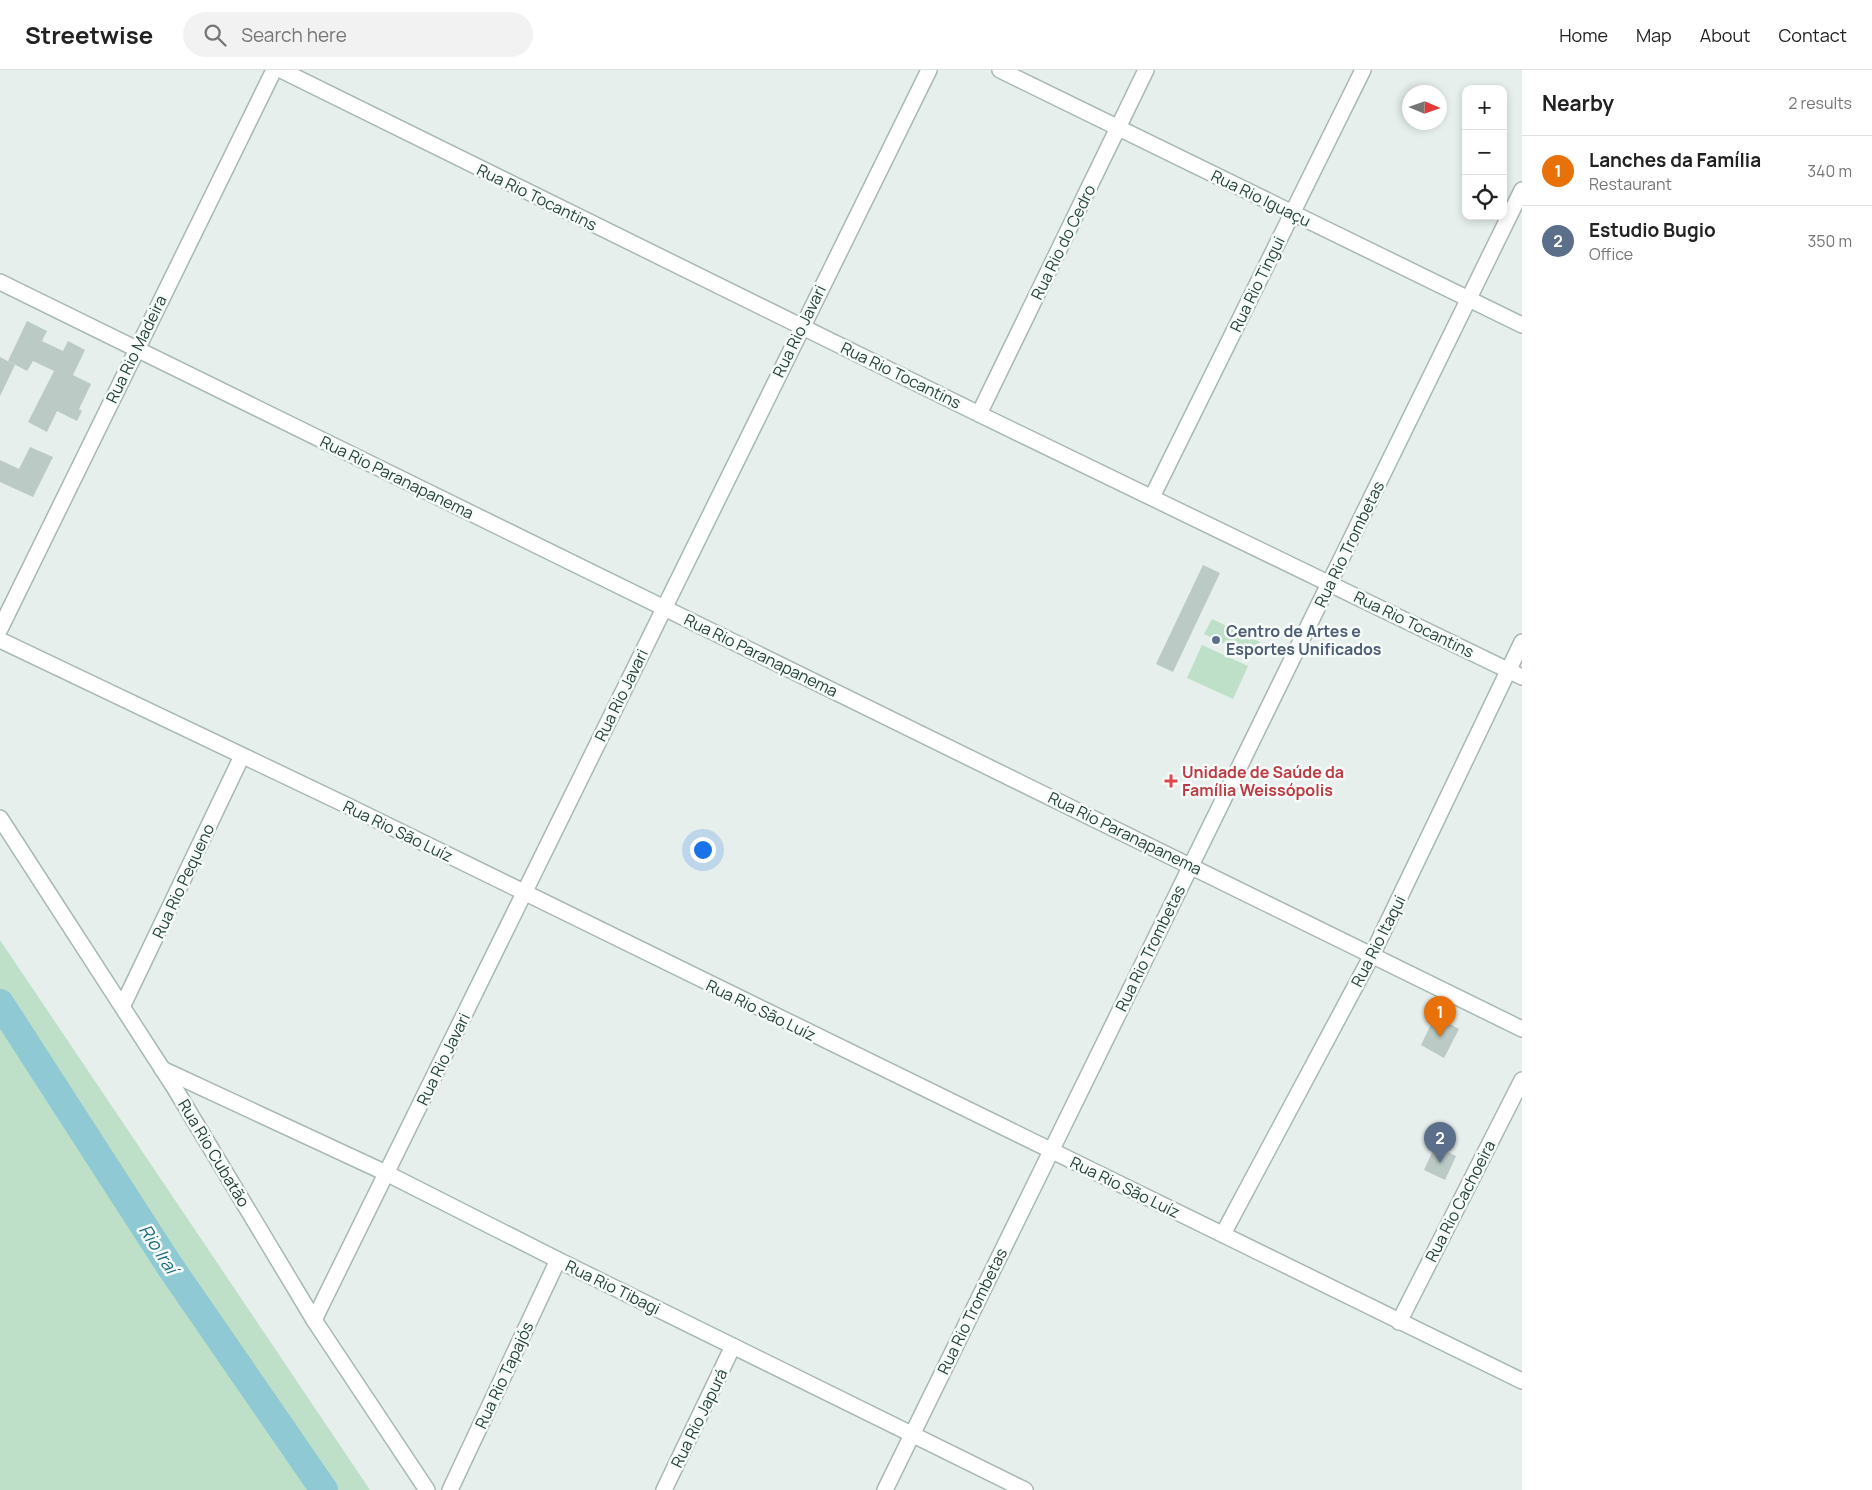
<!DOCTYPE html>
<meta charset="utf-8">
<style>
:root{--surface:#fff;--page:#f2f2f2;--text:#222;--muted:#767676;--line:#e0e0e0;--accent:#804e3d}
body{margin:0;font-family:Manrope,sans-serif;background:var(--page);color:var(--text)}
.controls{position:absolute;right:15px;top:15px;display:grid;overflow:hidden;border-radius:10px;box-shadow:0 2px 8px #0003}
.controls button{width:45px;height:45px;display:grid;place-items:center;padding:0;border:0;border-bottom:1px solid var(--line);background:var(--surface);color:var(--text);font:25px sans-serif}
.compass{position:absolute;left:1402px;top:15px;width:45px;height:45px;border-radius:50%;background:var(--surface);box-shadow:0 2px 8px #0003;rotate:92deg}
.you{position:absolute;left:702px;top:779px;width:18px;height:18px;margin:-12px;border:4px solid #fff;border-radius:50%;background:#1a73e8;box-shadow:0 0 0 8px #1a73e833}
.badge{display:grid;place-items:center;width:32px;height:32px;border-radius:50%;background:var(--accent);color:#fff;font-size:16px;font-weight:700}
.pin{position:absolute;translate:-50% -41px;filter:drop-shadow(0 1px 2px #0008)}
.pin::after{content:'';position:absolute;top:26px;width:18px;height:15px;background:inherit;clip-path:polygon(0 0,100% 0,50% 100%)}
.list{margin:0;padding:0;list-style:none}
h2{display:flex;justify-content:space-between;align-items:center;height:65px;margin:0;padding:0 20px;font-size:21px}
h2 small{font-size:16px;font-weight:400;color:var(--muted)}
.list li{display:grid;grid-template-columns:32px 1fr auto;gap:15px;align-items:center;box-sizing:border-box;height:70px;padding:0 20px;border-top:1px solid var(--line)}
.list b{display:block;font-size:19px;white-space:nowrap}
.list p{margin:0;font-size:16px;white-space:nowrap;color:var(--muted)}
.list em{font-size:16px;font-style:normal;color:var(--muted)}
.icon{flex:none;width:28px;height:28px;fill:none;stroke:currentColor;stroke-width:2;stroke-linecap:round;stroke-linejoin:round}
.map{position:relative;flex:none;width:1522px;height:1420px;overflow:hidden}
header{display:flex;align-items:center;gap:30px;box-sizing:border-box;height:70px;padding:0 25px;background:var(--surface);border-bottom:1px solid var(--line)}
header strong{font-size:24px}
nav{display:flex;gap:28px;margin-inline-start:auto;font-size:18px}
.search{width:350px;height:45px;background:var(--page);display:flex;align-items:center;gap:12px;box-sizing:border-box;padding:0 18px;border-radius:28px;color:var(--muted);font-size:19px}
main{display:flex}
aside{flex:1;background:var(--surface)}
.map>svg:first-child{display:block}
.green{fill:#bfe0c8}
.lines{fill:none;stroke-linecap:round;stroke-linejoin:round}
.river{stroke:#8ec9d4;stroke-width:28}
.building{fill:#bbcac4}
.minor-casing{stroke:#a8b8b2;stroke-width:18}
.minor{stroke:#fff;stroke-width:15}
.service-dot{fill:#5c6f8a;stroke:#f7fbf9;stroke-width:2}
.health-dot{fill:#e0444e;stroke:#f7fbf9;stroke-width:2}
.labels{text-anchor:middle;stroke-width:5;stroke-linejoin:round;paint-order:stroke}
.street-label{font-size:16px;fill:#24423a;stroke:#f7fbf9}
.service-label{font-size:16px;font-weight:bold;fill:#4e5e75;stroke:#f7fbf9;text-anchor:start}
.health-label{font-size:16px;font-weight:bold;fill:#be3a42;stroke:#f7fbf9;text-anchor:start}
.water-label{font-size:18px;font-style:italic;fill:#1c6f80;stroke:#f7fbf9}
</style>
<header>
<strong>Streetwise</strong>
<div class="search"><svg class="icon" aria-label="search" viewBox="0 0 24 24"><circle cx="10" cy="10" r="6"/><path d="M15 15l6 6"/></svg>Search here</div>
<nav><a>Home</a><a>Map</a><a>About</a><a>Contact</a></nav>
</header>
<main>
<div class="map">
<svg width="1522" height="1420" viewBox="0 0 1522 1420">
<rect width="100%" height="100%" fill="#e6efeb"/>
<g class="green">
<path d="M1212 549 1260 572 1253 587 1204 564Z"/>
<path d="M1202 575 1248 596 1233 629 1187 608Z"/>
<path d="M0 870 370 1420H0Z"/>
</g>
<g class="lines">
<path class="river" d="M0 933 169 1195 324 1420"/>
</g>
<g class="building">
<path d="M27 251 47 261 42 271 63 281 68 271 85 280 73 305 91 314 79 339 82 341 77 351 57 341 47 362 28 352 54 301 33 291 27 301 8 291Z"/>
<path d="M0 287 15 295 0 326Z"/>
<path d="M30 377 53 387 33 427 0 412V390L19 399Z"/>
<path d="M1203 495 1220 503 1173 602 1156 594Z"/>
<path d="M1435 946 1459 959 1444 988 1421 975Z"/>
<path d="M1435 1076 1456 1086 1445 1110 1424 1100Z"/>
</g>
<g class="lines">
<g class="minor-casing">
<g id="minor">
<path d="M281 0 979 344 1522 607"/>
<path d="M1000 0 1522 255"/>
<path d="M0 212 1522 959"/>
<path d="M979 344 1146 0"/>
<path d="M1152 427 1363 0"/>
<path d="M0 559 274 0"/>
<path d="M0 570 346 735 1522 1311"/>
<path d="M0 748 174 1017 314 1250 427 1420"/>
<path d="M123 935 242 686"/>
<path d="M162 999 386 1103 558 1190 1025 1420"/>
<path d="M1223 1164 1372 885 1522 572"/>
<path d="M314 1250 929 0"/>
<path d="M1399 1252 1522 1010"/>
<path d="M450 1420 558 1190"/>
<path d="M664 1420 733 1276"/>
<path d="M885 1420 1522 120"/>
</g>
</g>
<use href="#minor" class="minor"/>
</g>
<circle class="service-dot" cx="1216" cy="570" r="5"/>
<path class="health-dot" d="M1168.5 703.5h5v5h5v5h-5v5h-5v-5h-5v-5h5z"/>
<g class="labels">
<g class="street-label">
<text transform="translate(537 127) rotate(26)" y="6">Rua Rio Tocantins</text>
<text transform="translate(1261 128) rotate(26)" y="6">Rua Rio Iguaçu</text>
<text transform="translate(1063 172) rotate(-64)" y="6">Rua Rio do Cedro</text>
<text transform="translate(1257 214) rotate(-64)" y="6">Rua Rio Tingui</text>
<text transform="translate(799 261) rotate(-64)" y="6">Rua Rio Javari</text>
<text transform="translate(136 279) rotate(-64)" y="6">Rua Rio Madeira</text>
<text transform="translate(901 305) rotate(26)" y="6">Rua Rio Tocantins</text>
<text transform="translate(397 407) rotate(26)" y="6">Rua Rio Paranapanema</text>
<text transform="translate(1349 474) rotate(-64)" y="6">Rua Rio Trombetas</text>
<text transform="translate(1414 554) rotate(26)" y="6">Rua Rio Tocantins</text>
<text transform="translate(761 585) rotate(26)" y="6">Rua Rio Paranapanema</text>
<text transform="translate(621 625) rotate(-64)" y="6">Rua Rio Javari</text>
<text transform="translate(398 761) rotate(26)" y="6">Rua Rio São Luíz</text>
<text transform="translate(1125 763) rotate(26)" y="6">Rua Rio Paranapanema</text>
<text transform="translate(183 811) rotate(-65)" y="6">Rua Rio Pequeno</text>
<text transform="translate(1378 871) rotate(-63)" y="6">Rua Rio Itaqui</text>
<text transform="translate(1150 878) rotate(-64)" y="6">Rua Rio Trombetas</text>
<text transform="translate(761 940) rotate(26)" y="6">Rua Rio São Luíz</text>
<text transform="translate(443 989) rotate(-64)" y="6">Rua Rio Javari</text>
<text transform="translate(214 1083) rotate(59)" y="6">Rua Rio Cubatão</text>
<text transform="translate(1125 1117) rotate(26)" y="6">Rua Rio São Luíz</text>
<text transform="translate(1460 1131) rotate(-63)" y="6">Rua Rio Cachoeira</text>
<text transform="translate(613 1217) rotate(26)" y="6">Rua Rio Tibagi</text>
<text transform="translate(972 1241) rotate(-64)" y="6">Rua Rio Trombetas</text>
<text transform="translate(504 1305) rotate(-65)" y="6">Rua Rio Tapajós</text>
<text transform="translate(699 1348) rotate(-64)" y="6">Rua Rio Japurá</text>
</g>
<g class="service-label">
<text x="1226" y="567">Centro de Artes e<tspan x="1226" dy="18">Esportes Unificados</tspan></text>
</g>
<g class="health-label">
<text x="1182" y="708">Unidade de Saúde da<tspan x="1182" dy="18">Família Weissópolis</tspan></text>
</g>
<g class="water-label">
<text transform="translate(158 1179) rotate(57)" y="6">Rio Iraí</text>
</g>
</g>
</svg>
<div class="controls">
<button>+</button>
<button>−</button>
<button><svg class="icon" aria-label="locate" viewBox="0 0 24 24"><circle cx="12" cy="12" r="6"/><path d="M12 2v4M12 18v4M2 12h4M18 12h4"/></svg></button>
</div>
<svg class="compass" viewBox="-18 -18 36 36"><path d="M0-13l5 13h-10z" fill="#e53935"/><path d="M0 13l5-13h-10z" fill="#767676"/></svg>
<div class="you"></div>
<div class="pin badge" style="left:1440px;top:967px;background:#e8710a">1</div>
<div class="pin badge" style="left:1440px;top:1093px;background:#5c6f8a">2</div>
</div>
<aside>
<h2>Nearby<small>2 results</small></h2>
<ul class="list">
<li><span class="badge" style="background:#e8710a">1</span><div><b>Lanches da Família</b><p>Restaurant</p></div><em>340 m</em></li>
<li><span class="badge" style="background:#5c6f8a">2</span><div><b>Estudio Bugio</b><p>Office</p></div><em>350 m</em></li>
</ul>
</aside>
</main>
